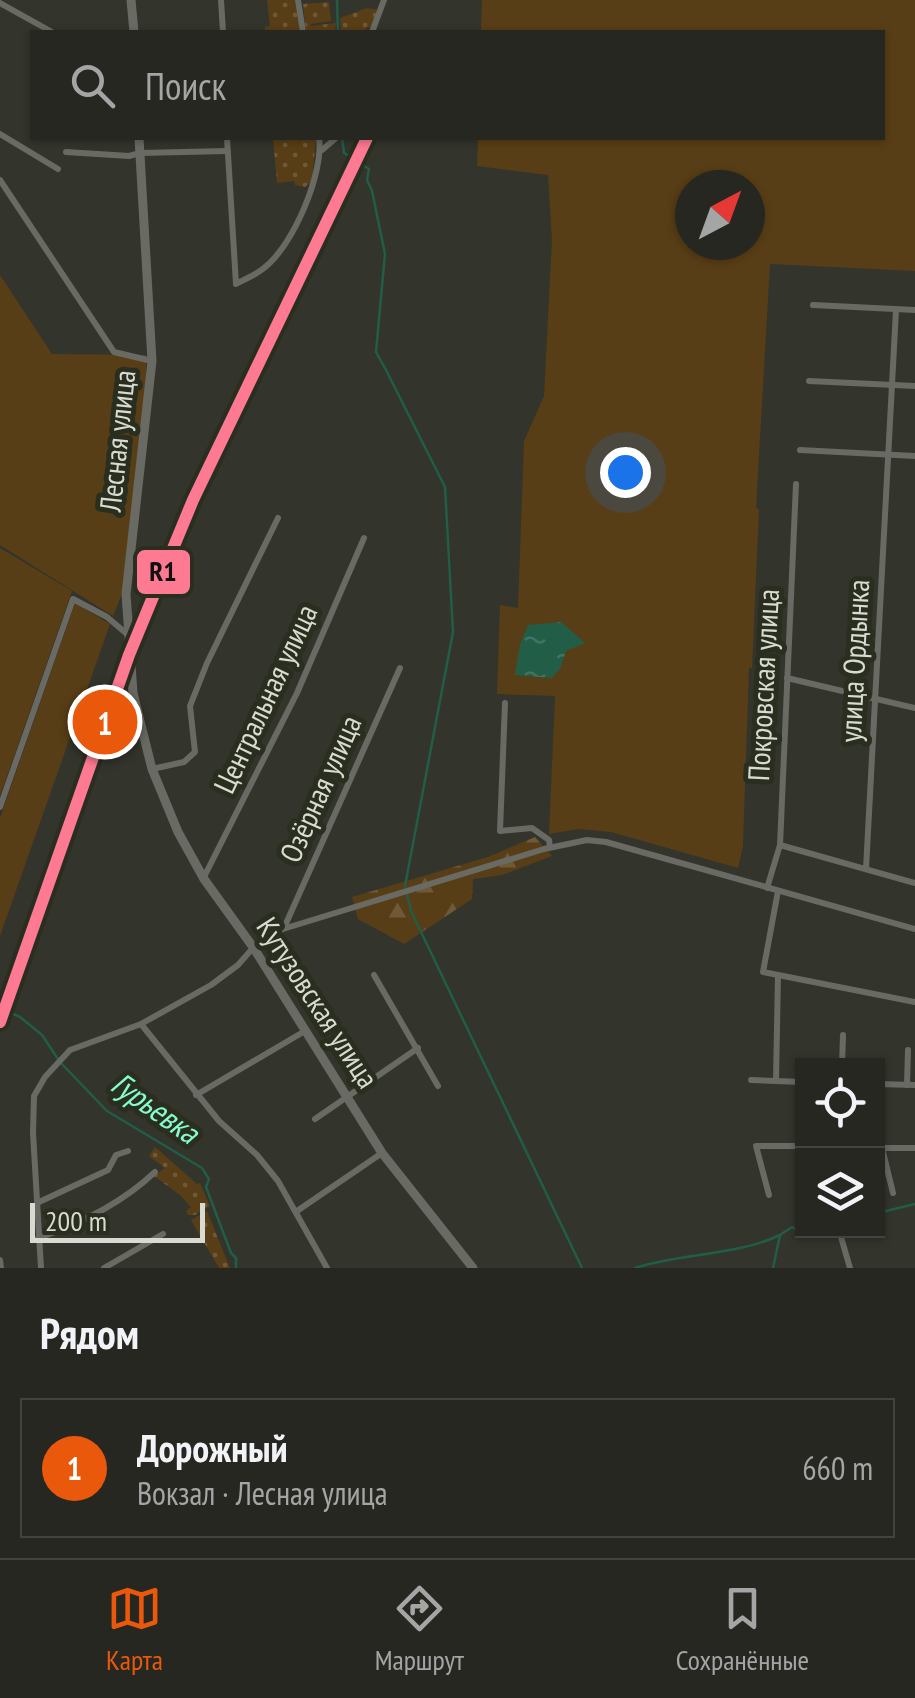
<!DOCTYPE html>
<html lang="ru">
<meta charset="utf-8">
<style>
:root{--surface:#262721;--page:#32332e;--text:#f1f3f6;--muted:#a4a5a5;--line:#42443f;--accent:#ea580c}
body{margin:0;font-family:"PT Sans Narrow",sans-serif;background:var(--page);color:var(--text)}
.controls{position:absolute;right:30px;bottom:30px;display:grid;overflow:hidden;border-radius:0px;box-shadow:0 2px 8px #0004}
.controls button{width:90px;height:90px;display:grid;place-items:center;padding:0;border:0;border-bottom:2px solid var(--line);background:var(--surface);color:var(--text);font:50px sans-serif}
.compass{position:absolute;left:675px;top:170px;width:90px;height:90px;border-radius:50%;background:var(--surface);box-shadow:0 2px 8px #0004;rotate:41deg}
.scale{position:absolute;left:30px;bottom:25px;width:175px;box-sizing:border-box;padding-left:10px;border:5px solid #d8dbd1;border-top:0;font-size:28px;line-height:35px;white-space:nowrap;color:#d8dbd1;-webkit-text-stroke:8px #2a2e1f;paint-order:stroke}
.you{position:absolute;left:625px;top:472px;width:35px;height:35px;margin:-25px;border:8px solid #fff;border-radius:50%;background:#1a73e8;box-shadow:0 0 0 15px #1a73e833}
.badge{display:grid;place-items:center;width:65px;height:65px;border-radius:50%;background:var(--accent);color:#fff;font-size:32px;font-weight:700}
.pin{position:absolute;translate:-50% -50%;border:5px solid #fff;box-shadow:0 2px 10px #0006}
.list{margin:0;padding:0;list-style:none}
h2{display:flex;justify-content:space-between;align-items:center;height:130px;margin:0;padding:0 40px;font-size:42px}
h2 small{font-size:32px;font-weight:400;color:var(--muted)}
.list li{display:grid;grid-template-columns:65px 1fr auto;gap:30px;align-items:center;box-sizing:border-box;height:140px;margin:0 20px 20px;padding:0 20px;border:2px solid var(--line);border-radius:0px}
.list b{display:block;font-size:38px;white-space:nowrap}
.list p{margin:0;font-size:32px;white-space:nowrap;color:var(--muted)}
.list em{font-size:32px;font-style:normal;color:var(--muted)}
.icon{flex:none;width:55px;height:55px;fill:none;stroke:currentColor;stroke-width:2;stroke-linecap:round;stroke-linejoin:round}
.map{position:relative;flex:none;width:915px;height:1268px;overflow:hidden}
.search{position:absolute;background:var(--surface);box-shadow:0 2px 8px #0004;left:30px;right:30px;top:30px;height:110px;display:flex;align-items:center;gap:25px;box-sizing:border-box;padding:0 35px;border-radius:0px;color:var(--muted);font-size:38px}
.sheet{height:290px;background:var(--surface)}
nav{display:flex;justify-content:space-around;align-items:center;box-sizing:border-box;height:140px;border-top:2px solid var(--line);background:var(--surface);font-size:28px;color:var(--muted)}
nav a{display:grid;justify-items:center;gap:5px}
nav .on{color:var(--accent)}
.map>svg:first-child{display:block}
.grass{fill:#583e16;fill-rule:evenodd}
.forest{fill:url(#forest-firs)}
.park{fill:url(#park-dots)}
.water{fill:url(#water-ripples)}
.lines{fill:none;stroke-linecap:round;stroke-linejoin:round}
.stream{stroke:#215d47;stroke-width:2.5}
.street{stroke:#696a63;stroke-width:6}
.secondary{stroke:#696a63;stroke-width:9}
.rail-1-casing{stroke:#2a2e1f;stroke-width:20}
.rail-1{stroke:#fe7a93;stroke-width:12}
.labels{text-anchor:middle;stroke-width:10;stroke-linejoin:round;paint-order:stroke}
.street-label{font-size:30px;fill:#d8dbd1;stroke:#2a2e1f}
.water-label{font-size:32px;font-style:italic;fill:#85fbce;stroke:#2a2e1f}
.line-badge{stroke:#2a2e1f;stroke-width:4}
.pale-badge-label{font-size:28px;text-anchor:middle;font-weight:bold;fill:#111}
</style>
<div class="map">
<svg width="915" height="1268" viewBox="0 0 915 1268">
<defs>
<pattern id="forest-firs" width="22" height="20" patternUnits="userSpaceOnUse" patternTransform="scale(2.5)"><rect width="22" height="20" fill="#583e16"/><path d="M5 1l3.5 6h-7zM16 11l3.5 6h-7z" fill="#6f5937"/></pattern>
<pattern id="park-dots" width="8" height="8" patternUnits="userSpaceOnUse" patternTransform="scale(2.5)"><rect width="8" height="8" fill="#583e16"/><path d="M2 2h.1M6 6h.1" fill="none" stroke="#6f5937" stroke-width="1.8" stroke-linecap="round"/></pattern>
<pattern id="water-ripples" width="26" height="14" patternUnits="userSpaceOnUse" patternTransform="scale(2.5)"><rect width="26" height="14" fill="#215d47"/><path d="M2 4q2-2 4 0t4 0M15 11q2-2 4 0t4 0" fill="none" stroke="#407460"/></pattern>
</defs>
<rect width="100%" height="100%" fill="#33342c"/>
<g class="grass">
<path d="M482 0H915V271L770 264 756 508 759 509 752 668H749L743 846 738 868 611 832 579 829 549 834 555 696 497 694 500 605 518 608 524 441 544 396 552 240 548 175 477 166 478 138H882V32H481ZM690 185H750V245H690Z"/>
<path d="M0 275 52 354 146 355V417L125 586 113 616 0 545Z"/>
<path d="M0 548 72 591 0 796Z"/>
<path d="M75 603 110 624 0 936V818Z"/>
</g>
<path class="forest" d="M535 837 552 856 502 875 473 879 472 899 404 944 358 919 352 897 488 857Z"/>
<g class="park">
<path d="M267 0H295L300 32H265V27L270 26Z"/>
<path d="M329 2 331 21 311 24 310 26 336 23 335 32H306L303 4Z"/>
<path d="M367 8 379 10 371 27 366 28 365 32H341L340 18Z"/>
<path d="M273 138H316L312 181 305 187 295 185 294 181 277 183Z"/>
<path d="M155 1147 197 1184 200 1183 210 1206 195 1215H188L186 1211 191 1207 180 1195 154 1176 165 1168 149 1156Z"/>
<path d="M207 1211 230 1268H219L191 1220Z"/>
</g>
<path class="water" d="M561 622 585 643 566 651 560 669 552 678 515 675 520 645 528 625Z"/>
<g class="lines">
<g class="stream">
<path d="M337 0 338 32"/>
<path d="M342 138 344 153 369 169 367 180 372 191 385 254 376 352 386 370 445 487 453 632 405 886 411 911 582 1268"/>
<path d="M0 1008 20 1017 42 1035 60 1062 107 1111 202 1168 209 1179 206 1187 231 1253 236 1258V1268"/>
<path d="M878 1213 915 1204"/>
<path d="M635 1268C681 1253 736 1256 780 1235"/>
<path d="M773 1268 780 1235 792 1227 804 1234 808 1230"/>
</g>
<g class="street">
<path d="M221 0 223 32"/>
<path d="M298 0 303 32"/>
<path d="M0 3 52 32"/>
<path d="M372 32 384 0"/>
<path d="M0 134 58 169"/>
<path d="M227 138 236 284C245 279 256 275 264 268 293 246 324 173 319 138"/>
<path d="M322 150 336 138"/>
<path d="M66 152 129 156 140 153 227 151"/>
<path d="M0 180 114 352 152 361"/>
<path d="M813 305 915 310"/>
<path d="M809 381 915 386"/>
<path d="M800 450 915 456"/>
<path d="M787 678 915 708"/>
<path d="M505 703 500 831 532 828 549 840 550 847"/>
<path d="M152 769 184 762 195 752 190 706 207 663 278 518"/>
<path d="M0 807 73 599 107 617 127 634"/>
<path d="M780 845 915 883"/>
<path d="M866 869 896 310"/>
<path d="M204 877 297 693 364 538"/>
<path d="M767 888 780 845 796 484"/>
<path d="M778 891 763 972 915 1002"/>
<path d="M284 928 400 668"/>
<path d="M374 975 438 1086"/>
<path d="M141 1024 219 1121 257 1155 278 1181 327 1268"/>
<path d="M842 1066 843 1035"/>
<path d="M751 1080 802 1082"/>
<path d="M776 1081 778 975"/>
<path d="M878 1084 915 1085"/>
<path d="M907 1085 908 1050"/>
<path d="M196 1095 305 1031"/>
<path d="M315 1119 418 1048"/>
<path d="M881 1148H915"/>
<path d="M882 1148 893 1193"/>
<path d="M769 1195 756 1146H802"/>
<path d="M39 1202 108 1170 116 1155 128 1151"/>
<path d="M297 1211 382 1153"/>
<path d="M839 1230 850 1268"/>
<path d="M38 1238C80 1224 122 1203 155 1172"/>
<path d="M0 1260 1 1268"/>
<path d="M41 1268 33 1133 34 1096 45 1077 70 1050 141 1024 211 985 238 965 260 940 283 929 544 849 587 840 606 842 915 929"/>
<path d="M104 1268 163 1234"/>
</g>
<g class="secondary">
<path d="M131 0 134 32"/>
<path d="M139 138 152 361 126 594 133 693 152 769 178 832 204 879 253 947 382 1153 473 1268"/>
</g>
<g class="rail-1-casing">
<path id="rail-1" d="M0 1022 129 655 193 500 367 138"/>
</g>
<use href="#rail-1" class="rail-1"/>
</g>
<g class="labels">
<g class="street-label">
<text transform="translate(118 441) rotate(-84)" y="10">Лесная улица</text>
<text transform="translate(855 661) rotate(-87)" y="10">улица Ордынка</text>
<text transform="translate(764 685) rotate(-87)" y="10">Покровская улица</text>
<text transform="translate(266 699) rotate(-65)" y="10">Центральная улица</text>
<text transform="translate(321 789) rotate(-66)" y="10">Озёрная улица</text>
<text transform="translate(317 1003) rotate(57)" y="10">Кутузовская улица</text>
</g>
<g class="water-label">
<text transform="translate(155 1108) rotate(35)" y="11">Гурьевка</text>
</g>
</g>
<rect class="line-badge" x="135" y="548" width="57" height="48" rx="10" fill="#fe7a93"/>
<g class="pale-badge-label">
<text x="163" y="581">R1</text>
</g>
</svg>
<div class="controls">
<button><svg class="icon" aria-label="locate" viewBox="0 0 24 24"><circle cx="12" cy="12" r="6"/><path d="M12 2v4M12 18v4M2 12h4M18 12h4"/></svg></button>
<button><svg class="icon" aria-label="layers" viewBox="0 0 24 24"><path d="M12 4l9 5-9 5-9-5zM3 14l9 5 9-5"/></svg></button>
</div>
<svg class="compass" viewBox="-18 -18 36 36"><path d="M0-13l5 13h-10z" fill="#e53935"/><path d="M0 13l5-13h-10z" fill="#a4a5a5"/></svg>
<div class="scale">200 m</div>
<div class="you"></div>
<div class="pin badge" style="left:105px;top:722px">1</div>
<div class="search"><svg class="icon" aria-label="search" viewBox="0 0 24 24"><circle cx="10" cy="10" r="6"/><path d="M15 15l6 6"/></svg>Поиск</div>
</div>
<section class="sheet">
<h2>Рядом<small></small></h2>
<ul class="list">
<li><span class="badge">1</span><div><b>Дорожный</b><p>Вокзал · Лесная улица</p></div><em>660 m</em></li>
</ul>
</section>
<nav>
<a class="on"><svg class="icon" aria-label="map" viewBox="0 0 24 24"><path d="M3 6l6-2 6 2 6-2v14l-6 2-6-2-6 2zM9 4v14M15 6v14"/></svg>Карта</a>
<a><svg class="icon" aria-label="directions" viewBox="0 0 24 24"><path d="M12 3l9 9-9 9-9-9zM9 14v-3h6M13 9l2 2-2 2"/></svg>Маршрут</a>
<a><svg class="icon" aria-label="saved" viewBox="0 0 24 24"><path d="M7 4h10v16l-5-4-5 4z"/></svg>Сохранённые</a>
</nav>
